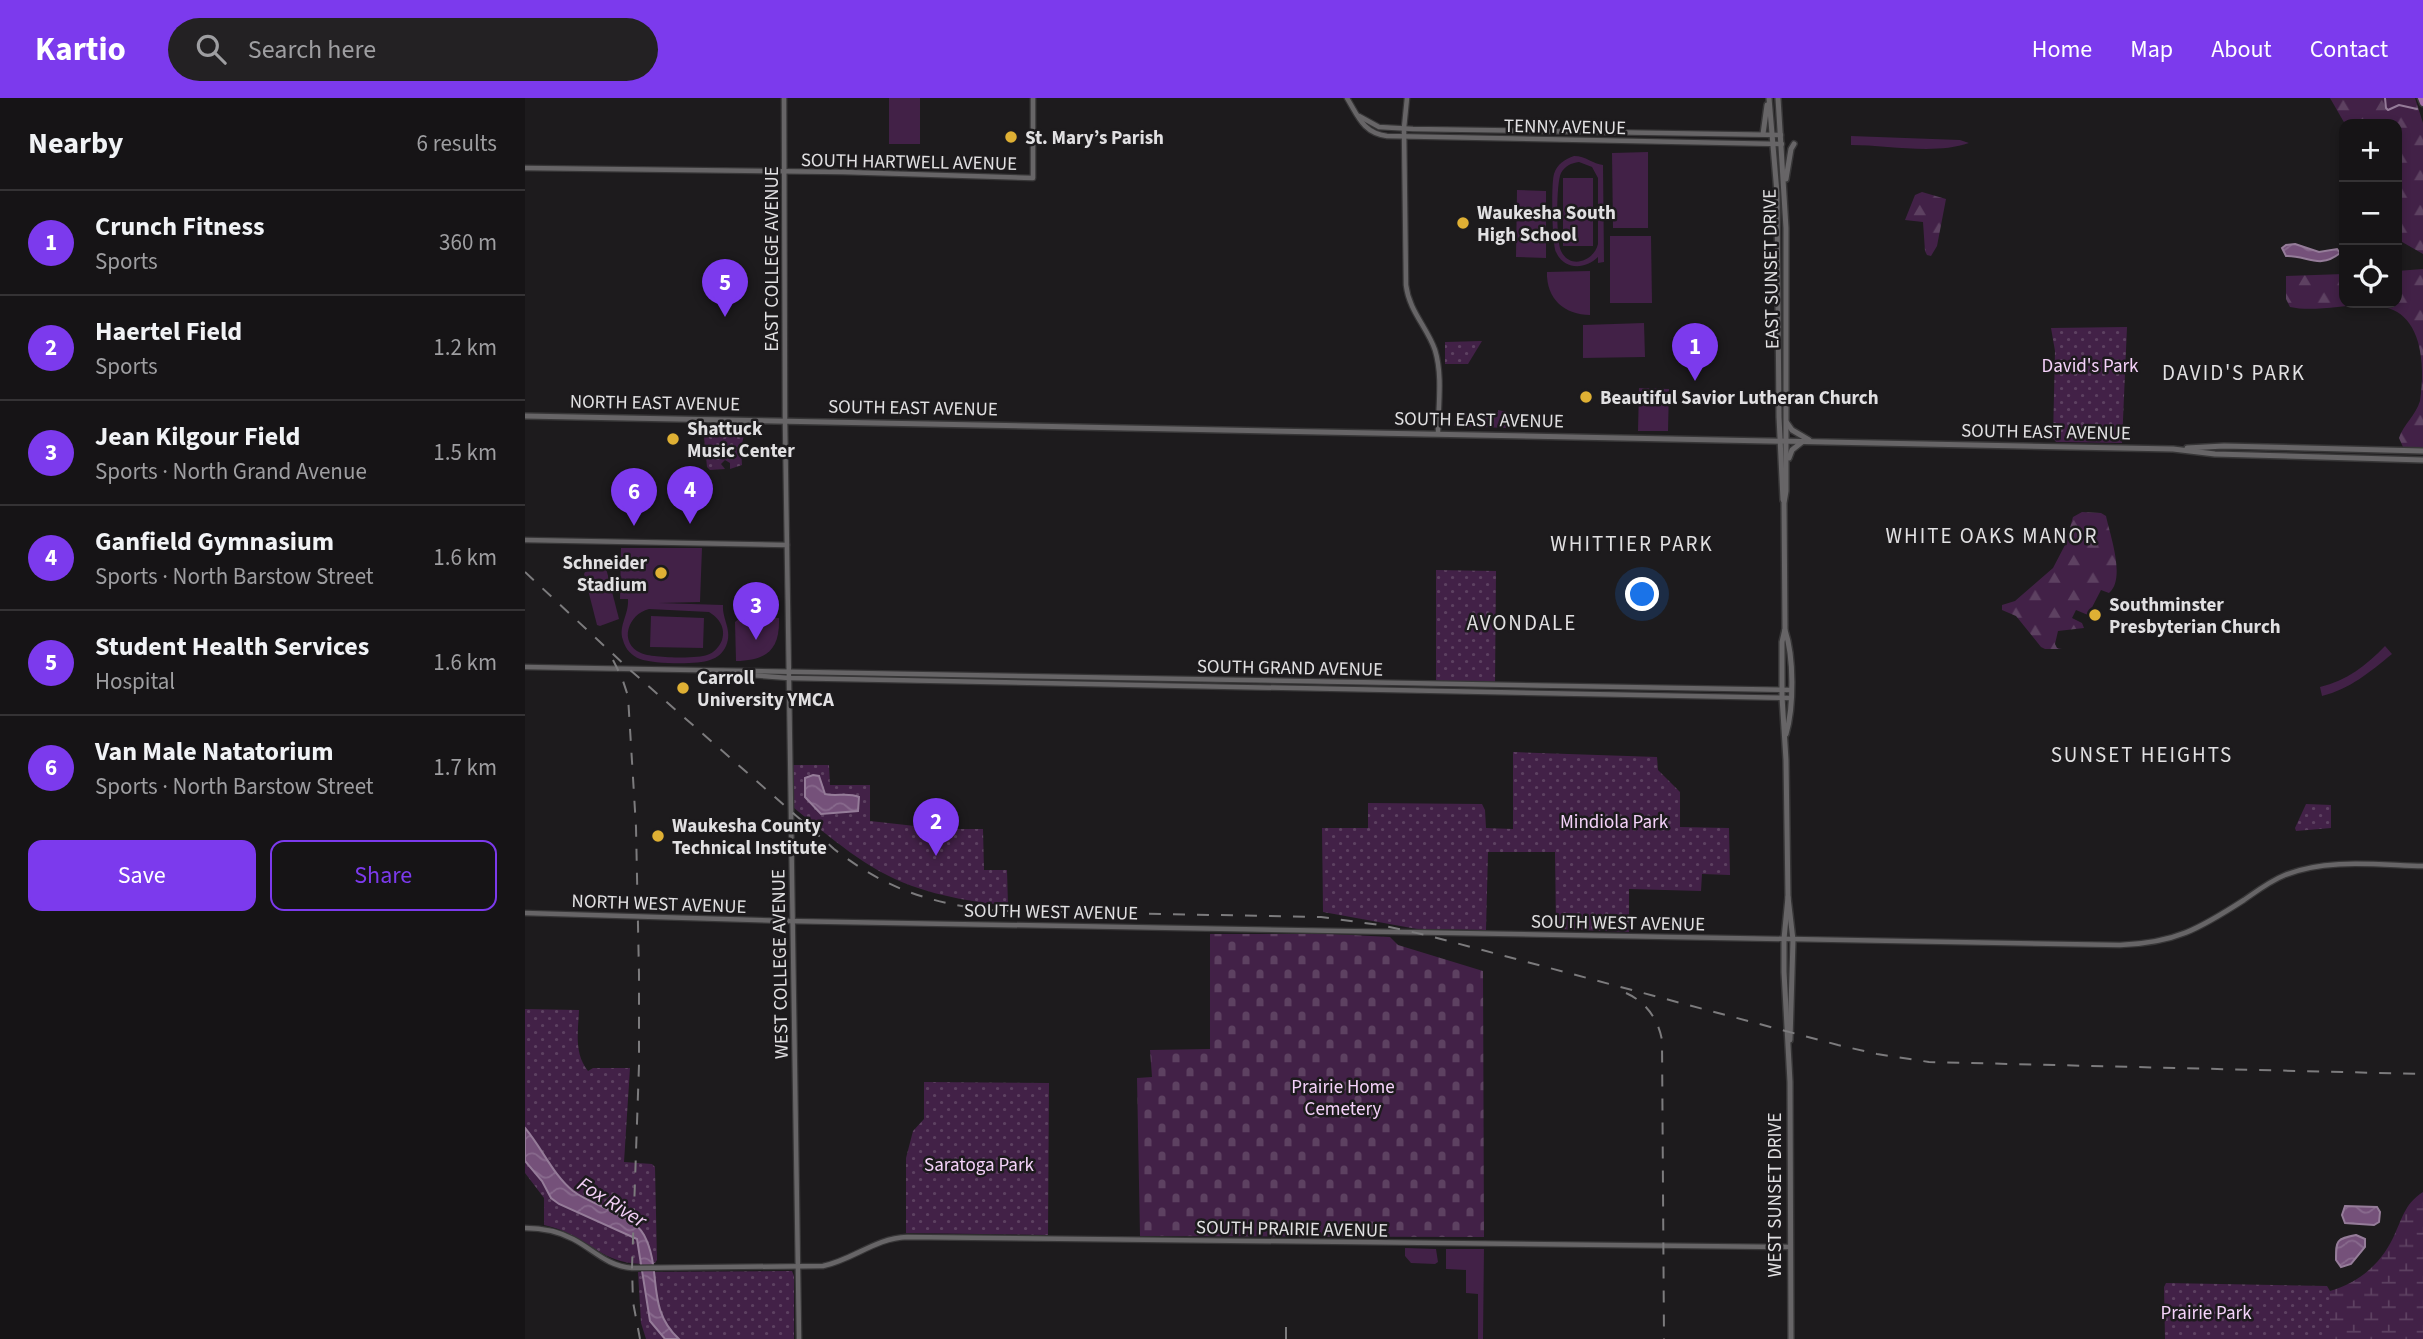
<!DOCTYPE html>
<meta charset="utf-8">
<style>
:root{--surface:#161416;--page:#232123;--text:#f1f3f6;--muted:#9e9ea1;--line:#353335;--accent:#7c3aed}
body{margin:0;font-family:"Source Sans 3",sans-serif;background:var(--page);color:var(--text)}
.controls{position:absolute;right:21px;top:21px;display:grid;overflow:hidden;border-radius:14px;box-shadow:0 4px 10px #0003}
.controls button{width:63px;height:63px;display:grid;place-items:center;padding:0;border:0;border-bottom:2px solid var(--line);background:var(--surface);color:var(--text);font:35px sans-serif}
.you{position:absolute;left:1118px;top:497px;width:24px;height:24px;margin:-18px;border:5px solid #fff;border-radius:50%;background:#1a73e8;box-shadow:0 0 0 10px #1a73e833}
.badge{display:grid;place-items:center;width:46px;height:46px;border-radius:50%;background:var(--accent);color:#fff;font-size:23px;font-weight:700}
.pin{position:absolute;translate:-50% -58px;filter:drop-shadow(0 2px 4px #0008)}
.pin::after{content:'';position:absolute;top:37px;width:24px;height:21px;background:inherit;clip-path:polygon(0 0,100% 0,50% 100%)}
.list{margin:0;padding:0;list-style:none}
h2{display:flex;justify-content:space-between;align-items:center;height:91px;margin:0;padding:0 28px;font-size:30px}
h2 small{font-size:23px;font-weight:400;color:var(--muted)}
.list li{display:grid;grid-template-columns:46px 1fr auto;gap:21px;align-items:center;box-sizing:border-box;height:105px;padding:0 28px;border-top:2px solid var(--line)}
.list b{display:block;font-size:26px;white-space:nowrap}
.list p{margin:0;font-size:23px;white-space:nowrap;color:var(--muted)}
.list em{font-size:23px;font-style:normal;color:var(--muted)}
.actions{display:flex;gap:14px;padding:21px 28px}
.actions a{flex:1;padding:16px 0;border:2px solid var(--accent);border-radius:14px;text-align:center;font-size:24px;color:var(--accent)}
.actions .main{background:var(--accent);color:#fff}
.icon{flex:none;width:38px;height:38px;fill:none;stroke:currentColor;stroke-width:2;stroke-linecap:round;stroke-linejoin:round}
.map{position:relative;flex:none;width:1898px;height:1241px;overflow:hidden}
header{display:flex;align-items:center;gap:42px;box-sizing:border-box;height:98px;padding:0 35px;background:var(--accent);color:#fff}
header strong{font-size:33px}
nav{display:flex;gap:38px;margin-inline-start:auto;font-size:24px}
.search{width:490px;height:63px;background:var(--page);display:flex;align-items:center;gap:18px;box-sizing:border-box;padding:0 24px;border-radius:38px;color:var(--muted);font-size:26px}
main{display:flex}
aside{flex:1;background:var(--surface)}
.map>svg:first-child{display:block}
.grass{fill:#422147;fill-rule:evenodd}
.forest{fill:url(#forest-firs)}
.wetland{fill:url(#wetland-marsh)}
.cemetery{fill:url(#cemetery-stones)}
.park{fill:url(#park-dots)}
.water{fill:url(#water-waves);stroke:#957c99;stroke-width:2}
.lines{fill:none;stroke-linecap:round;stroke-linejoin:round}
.stream{stroke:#957c99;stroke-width:2}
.tertiary-casing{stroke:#373637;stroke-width:7}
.secondary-casing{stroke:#373637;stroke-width:8}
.primary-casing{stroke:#373637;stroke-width:9}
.tertiary{stroke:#676567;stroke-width:4.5}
.secondary{stroke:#676567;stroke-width:5}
.primary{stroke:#a36faa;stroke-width:6}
.rail{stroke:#7c7b7d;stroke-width:2;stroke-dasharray:12 12;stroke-linecap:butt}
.poi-dot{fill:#dfb034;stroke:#1d1b1d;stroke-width:2.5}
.labels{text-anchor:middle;stroke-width:5;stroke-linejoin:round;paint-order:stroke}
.street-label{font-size:19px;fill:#e1e0e2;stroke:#1d1b1d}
.poi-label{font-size:19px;font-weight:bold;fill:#e1e0e2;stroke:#1d1b1d;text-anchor:start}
.park-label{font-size:19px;fill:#f5d2fa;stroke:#1d1b1d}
.neighbourhood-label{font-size:21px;letter-spacing:2px;fill:#e1e0e2;stroke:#1d1b1d}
.water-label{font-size:21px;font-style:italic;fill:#f3d0f7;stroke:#1d1b1d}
</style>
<header>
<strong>Kartio</strong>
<div class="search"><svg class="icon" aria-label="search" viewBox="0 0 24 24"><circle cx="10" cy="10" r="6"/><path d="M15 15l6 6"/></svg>Search here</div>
<nav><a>Home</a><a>Map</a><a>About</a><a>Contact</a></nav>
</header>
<main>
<aside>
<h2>Nearby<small>6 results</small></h2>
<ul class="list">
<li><span class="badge">1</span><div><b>Crunch Fitness</b><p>Sports</p></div><em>360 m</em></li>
<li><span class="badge">2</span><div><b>Haertel Field</b><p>Sports</p></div><em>1.2 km</em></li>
<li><span class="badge">3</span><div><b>Jean Kilgour Field</b><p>Sports · North Grand Avenue</p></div><em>1.5 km</em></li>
<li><span class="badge">4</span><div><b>Ganfield Gymnasium</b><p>Sports · North Barstow Street</p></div><em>1.6 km</em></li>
<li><span class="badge">5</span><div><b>Student Health Services</b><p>Hospital</p></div><em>1.6 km</em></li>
<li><span class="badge">6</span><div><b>Van Male Natatorium</b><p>Sports · North Barstow Street</p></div><em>1.7 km</em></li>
</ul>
<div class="actions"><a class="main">Save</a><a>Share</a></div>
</aside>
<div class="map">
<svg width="1898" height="1241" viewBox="0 0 1898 1241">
<defs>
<pattern id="forest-firs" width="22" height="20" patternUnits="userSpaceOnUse" patternTransform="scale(1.75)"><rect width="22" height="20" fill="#422147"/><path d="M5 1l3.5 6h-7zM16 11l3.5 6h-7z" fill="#5d4161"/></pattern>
<pattern id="wetland-marsh" width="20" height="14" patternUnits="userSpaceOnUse" patternTransform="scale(1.75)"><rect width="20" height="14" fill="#422147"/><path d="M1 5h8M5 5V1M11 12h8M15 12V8" fill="none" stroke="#5d4161"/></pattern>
<pattern id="cemetery-stones" width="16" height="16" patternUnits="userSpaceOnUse" patternTransform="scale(1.75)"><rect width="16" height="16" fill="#422147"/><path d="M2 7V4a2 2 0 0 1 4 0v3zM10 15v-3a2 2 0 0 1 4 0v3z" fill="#5d4161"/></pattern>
<pattern id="park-dots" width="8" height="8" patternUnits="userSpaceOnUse" patternTransform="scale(1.75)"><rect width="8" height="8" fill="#422147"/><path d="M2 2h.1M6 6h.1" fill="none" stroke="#5d4161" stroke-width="1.8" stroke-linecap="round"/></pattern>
<pattern id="water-waves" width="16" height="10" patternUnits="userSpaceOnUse" patternTransform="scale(1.75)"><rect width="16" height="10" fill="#75517a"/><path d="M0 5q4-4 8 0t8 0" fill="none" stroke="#886a8d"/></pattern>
</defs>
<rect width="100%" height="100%" fill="#1d1b1d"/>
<g class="grass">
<rect x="364" y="0" width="31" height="46"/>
<path d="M1326 38 1435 42 1444 45C1410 57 1362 47 1326 47Z"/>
<path d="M1123 54V130H1088L1087 55Z"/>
<path d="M1049 58C1061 58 1068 66 1078 67L1079 164 1073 165V159C1060 172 1039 172 1031 154 1027 146 1026 85 1029 76 1032 66 1040 61 1049 58ZM1054 64 1067 69 1073 80V146C1069 163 1045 172 1036 153 1031 143 1031 85 1036 75 1040 68 1046 65 1054 64Z"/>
<rect x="1038" y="80" width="30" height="68"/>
<path d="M992 92 1021 93V160L991 159Z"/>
<path d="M1085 138H1126L1127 205H1085Z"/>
<path d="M1065 173V217C1040 217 1021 201 1022 174Z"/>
<path d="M1119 225 1120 259 1058 260V227Z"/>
<path d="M1114 290 1144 291 1143 333H1113Z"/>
<path d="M973 312 982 314 981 330 929 328C930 321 935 314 942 315L944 320 958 318 959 316H966V314H973Z"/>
<path d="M96 450H177L175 504 134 505 198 507C197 521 208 533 201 548 198 555 192 560 185 562 173 567 128 566 115 561 107 558 100 551 98 542 93 528 104 517 103 501H95ZM124 511 184 514C194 520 201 530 197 542 195 548 189 555 182 557 173 561 125 560 116 555 93 545 103 516 124 511Z"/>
<path d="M81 470 94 521 75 528 72 527 59 476 60 474Z"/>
<path d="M126 518 179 520 178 550 125 549Z"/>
<path d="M216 519 254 520C255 553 241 562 211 563L210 524Z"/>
<path d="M1860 548 1867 556C1845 574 1825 591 1797 598L1795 589C1821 583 1842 567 1860 548Z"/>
<path d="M880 1150 911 1151 913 1164 910 1166 886 1165 880 1158Z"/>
<path d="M921 1151H959L958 1241H953V1196L941 1195V1172L921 1171Z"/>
</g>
<g class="forest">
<path d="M1805 0H1890L1898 25V156L1872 141V26H1820Z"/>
<path d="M1397 94 1421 101 1412 148 1406 158 1402 157 1400 153 1398 124 1380 122 1390 97Z"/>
<path d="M1898 171V350L1878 349 1874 340C1878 327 1891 317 1895 303 1898 284 1898 262 1893 244 1875 182 1810 219 1765 209L1761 201V178L1819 176V205H1872V173Z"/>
<path d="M1557 414 1576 415 1581 418C1585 437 1601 481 1584 495L1576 492 1563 517 1551 512 1547 520 1557 525 1559 530 1533 533 1530 546 1532 550 1537 551H1520L1516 549 1491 518 1477 512V507L1490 503 1528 470 1540 447 1548 419Z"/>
</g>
<path class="wetland" d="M1898 1094V1241H1805V1193C1833 1185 1855 1167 1868 1140 1877 1122 1879 1106 1898 1094Z"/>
<path class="cemetery" d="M685 836H807L865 839 873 847 958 873 959 1139 615 1138 612 980 627 979 625 952 685 951Z"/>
<g class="park">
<path d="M1602 229 1597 345 1531 344 1528 340 1530 253 1526 230Z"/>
<path d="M957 243 943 266H920V244Z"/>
<path d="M184 327 221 328 216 350 217 367 205 371V365L200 362 196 366 200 371 185 372 182 369 179 339Z"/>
<path d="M911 472 971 473 970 587 911 586Z"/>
<path d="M988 654 1132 659 1133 672 1155 694V729L1204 730 1205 777 1177 776 1176 793 1104 791V834L1031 831 1030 754H963L961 832 892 831 798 814 797 730H843V705L957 706 960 712 961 730 988 731Z"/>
<path d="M268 667H304L305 687H345V723L417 731H458L459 772H482L483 808C451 804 417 799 387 788 342 772 305 739 269 710Z"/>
<path d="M1781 706 1806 707V730L1771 733 1770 730Z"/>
<path d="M0 911 54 912C53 935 49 955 63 973L68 970H105L99 1064 127 1066 130 1069 132 1162 130 1165C77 1172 66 1137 19 1127V1100L0 1075Z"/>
<path d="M399 984 524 985 523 1137 381 1135V1060L388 1033 399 1021Z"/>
<path d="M267 1173 269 1178V1241H121L116 1225 113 1174Z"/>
<path d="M1641 1185 1802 1188 1805 1193V1241H1640L1639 1189Z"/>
</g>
<g class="water">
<path d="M1770 146 1794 154 1812 151 1815 155C1794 172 1782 157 1761 158L1757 150 1761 147Z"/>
<path d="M288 677 294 678 300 696C312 699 322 694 334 699L333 713 296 716 280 699V680Z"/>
<path d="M0 1030C17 1050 28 1077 48 1093 69 1109 108 1116 119 1137 138 1173 120 1210 154 1241H140L125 1223 112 1141 34 1106 26 1100 17 1083 0 1063Z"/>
<path d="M1820 1108 1852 1109 1855 1114 1854 1124 1849 1127 1820 1125 1817 1117Z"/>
<path d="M1831 1137 1840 1141V1149L1826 1166 1816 1169 1811 1162C1811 1142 1811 1141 1831 1137Z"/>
</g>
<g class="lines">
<path class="stream" d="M1860 0 1861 10 1863 12 1874 7 1892 11"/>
<g class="tertiary-casing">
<g id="tertiary">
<path d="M259 0 260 322 274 1241"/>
<path d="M822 0C833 18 838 35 862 38L1257 46"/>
<path d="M882 0 879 30 881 187C884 213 902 229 910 252 918 278 913 309 913 335"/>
<path d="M834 18 854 29 888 31 1256 37"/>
<path d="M0 70 318 74 508 80V0"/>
<path d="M0 442 262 447"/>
<path d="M0 569 1265 592"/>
<path d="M185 574 264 580 1265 600"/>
<path d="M0 815 262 823 1595 847C1650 845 1674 831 1719 802 1732 793 1745 783 1760 777 1802 760 1853 767 1898 768"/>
<path d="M0 1130C17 1130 33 1133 48 1141 69 1152 82 1168 107 1170L298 1168C328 1162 350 1140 382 1139L1265 1149"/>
</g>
</g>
<g class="secondary-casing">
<g id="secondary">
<path d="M1244 0 1252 95 1254 319 1258 402"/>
<path d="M1253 0 1261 130V393L1259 405 1260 531 1257 544V599L1261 662 1263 799 1259 841V874L1265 984 1266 1241"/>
<path d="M1238 36 1242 7"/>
<path d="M1261 81 1266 51 1269 46"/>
<path d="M0 318 1648 351 1690 356 1898 362"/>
<path d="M1262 325 1267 332 1284 342"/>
<path d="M1662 350 1699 348 1898 353"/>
<path d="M1264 360 1267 352 1277 344"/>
<path d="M1260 532C1269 559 1269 609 1261 636"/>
<path d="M1263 799 1268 842 1265 942"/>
</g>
</g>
<g class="primary-casing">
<path id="primary" d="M1896 0 1898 5"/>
</g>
<use href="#tertiary" class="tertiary"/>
<use href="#secondary" class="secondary"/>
<use href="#primary" class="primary"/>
<g class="rail">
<path d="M0 474 104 571 309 751C362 792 409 807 476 813L796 819 855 827 901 837 1313 947 1352 956 1404 964 1898 976"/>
<path d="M88 562 97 580 103 598 111 729 114 876V967L107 1170 108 1204 115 1241"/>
<path d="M1101 895C1121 904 1133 921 1137 942L1139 1241"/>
<path d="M761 1241V1221"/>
</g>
</g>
<g class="poi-dot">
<circle cx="486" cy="39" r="7"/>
<circle cx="938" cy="125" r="7"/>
<circle cx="1061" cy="299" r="7"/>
<circle cx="148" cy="341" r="7"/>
<circle cx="136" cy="475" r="7"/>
<circle cx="1570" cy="517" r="7"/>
<circle cx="158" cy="590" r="7"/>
<circle cx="133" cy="738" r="7"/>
</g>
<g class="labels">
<g class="street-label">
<text transform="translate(1040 28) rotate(1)" y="7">TENNY AVENUE</text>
<text transform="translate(384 63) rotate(1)" y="7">SOUTH HARTWELL AVENUE</text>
<text transform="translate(246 161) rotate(-90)" y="7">EAST COLLEGE AVENUE</text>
<text transform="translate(1245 171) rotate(-91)" y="7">EAST SUNSET DRIVE</text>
<text transform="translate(130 304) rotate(1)" y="7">NORTH EAST AVENUE</text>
<text transform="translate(388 309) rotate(1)" y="7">SOUTH EAST AVENUE</text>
<text transform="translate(954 321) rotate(1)" y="7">SOUTH EAST AVENUE</text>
<text transform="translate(1521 333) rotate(1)" y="7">SOUTH EAST AVENUE</text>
<text transform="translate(765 569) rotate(1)" y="7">SOUTH GRAND AVENUE</text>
<text transform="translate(134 805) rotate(2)" y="7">NORTH WEST AVENUE</text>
<text transform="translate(526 813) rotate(1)" y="7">SOUTH WEST AVENUE</text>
<text transform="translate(1093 824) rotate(1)" y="7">SOUTH WEST AVENUE</text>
<text transform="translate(254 866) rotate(-91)" y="7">WEST COLLEGE AVENUE</text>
<text transform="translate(1249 1097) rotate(-90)" y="7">WEST SUNSET DRIVE</text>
<text transform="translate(767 1130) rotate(1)" y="7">SOUTH PRAIRIE AVENUE</text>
</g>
<g class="poi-label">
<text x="500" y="46">St. Mary’s Parish</text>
<text x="952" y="121">Waukesha South<tspan x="952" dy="22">High School</tspan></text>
<text x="1075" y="306">Beautiful Savior Lutheran Church</text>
<text x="162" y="337">Shattuck<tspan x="162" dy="22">Music Center</tspan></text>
<text x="122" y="471" text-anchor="end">Schneider<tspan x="122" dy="22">Stadium</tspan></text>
<text x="1584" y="513">Southminster<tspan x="1584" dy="22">Presbyterian Church</tspan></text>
<text x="172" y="586">Carroll<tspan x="172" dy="22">University YMCA</tspan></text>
<text x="147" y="734">Waukesha County<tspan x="147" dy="22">Technical Institute</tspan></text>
</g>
<g class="park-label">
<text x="1565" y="274">David's Park</text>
<text x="1089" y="730">Mindiola Park</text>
<text x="818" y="995">Prairie Home<tspan x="818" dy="22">Cemetery</tspan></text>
<text x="454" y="1073">Saratoga Park</text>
<text x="1681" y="1221">Prairie Park</text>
</g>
<g class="neighbourhood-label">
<text x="1709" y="282">DAVID'S PARK</text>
<text x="1467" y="445">WHITE OAKS MANOR</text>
<text x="1107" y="453">WHITTIER PARK</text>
<text x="997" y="532">AVONDALE</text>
<text x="1617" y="664">SUNSET HEIGHTS</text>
</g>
<g class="water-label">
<text transform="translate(87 1104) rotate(32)" y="7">Fox River</text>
</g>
</g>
</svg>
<div class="controls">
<button>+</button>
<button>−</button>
<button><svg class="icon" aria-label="locate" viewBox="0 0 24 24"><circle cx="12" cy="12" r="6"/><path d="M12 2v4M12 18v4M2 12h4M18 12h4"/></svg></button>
</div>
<div class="you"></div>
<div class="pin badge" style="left:1170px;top:283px">1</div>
<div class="pin badge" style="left:411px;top:758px">2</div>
<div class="pin badge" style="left:231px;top:542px">3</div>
<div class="pin badge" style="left:165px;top:426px">4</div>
<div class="pin badge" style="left:200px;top:219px">5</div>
<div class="pin badge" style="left:109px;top:428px">6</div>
</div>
</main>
